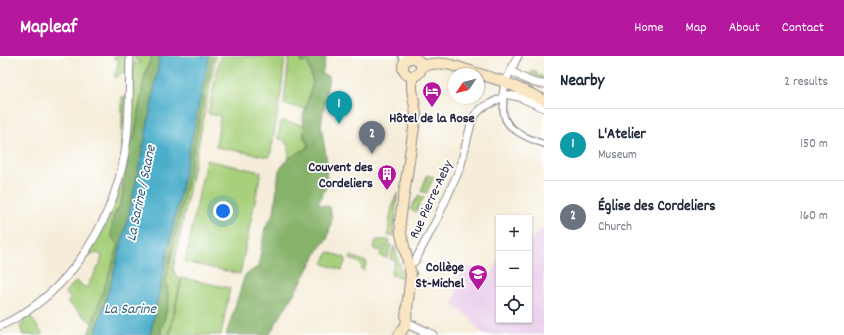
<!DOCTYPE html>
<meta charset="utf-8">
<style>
:root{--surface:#fff;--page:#f6f6f7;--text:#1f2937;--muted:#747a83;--line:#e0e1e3;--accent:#b5179e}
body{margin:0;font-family:Dekko,sans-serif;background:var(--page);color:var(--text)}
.controls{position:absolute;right:12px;bottom:12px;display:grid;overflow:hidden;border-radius:0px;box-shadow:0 1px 3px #0004}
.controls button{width:36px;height:36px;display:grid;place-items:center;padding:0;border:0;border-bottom:1px solid var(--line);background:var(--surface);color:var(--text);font:20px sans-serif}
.compass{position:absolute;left:448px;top:12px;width:36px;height:36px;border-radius:50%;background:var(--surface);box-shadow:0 1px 3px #0004;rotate:235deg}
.you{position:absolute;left:223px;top:155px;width:14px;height:14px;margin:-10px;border:3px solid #fff;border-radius:50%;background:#1a73e8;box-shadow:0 0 0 6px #1a73e833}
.badge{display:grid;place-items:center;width:26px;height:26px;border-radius:50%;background:var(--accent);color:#fff;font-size:13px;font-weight:700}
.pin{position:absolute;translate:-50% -33px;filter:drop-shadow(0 1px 2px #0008)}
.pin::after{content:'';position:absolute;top:21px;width:14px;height:12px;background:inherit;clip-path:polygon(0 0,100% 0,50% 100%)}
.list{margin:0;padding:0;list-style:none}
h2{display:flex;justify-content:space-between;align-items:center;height:52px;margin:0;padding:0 16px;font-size:17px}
h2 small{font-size:13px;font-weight:400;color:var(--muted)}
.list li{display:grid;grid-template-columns:26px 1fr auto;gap:12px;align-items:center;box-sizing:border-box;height:72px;padding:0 16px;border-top:1px solid var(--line)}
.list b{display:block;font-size:15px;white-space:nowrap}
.list p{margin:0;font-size:13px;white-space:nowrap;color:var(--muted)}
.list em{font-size:13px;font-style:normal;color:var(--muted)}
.icon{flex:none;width:22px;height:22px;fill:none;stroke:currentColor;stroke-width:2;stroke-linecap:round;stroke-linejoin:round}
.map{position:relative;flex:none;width:544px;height:279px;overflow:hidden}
header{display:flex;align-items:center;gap:24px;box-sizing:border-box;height:56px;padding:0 20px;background:var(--accent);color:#fff}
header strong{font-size:19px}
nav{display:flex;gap:22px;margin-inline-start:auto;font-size:14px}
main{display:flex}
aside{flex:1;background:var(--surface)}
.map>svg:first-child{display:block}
.built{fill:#ead1ec}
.green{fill:#a8d07b;stroke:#65795b}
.forest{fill:#86b26b;stroke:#546a53}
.water{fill:#4baecb;stroke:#366883}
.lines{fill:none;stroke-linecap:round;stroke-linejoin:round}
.pedestrian-casing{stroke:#8c888a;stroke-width:8}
.minor-casing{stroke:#8c888a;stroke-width:9}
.tertiary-casing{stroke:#8c888a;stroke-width:11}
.secondary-casing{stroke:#8c888a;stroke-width:12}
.pedestrian{stroke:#fff;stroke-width:5.5}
.minor{stroke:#fff;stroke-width:7}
.tertiary{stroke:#fff;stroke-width:9}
.secondary{stroke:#fbe6c3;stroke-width:10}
.labels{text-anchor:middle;stroke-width:3.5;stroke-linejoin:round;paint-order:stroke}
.poi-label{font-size:14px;font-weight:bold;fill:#22223b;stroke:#fff;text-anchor:end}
.street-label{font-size:14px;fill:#22223b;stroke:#fff}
.water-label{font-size:15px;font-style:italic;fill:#34617c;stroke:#fff}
</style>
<header>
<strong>Mapleaf</strong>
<nav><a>Home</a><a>Map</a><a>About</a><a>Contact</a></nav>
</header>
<main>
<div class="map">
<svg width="544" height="279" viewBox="0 0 544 279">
<rect width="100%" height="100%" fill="#fff"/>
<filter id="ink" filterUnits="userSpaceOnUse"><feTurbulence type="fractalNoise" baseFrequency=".025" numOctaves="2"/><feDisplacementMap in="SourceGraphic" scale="8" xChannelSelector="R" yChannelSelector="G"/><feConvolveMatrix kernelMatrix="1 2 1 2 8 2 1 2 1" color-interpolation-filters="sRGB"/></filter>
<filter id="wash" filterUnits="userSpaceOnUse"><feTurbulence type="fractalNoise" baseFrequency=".012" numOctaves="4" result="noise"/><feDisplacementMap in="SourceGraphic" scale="16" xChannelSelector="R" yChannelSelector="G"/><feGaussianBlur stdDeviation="0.9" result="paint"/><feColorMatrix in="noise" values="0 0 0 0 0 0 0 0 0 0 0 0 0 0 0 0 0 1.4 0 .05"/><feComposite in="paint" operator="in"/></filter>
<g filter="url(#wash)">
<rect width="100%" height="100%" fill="#f5edd9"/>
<path class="built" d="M544 170V279H483L470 262 453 250 461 214 465 208 491 220 499 201V264H529V185Z"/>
<g class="green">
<path d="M116 0H126V13L117 21H114L119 4 113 2Z"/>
<path d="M134 0H152L145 17 134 83H130L134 6 140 8 141 6 134 3Z"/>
<path d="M213 0H216L173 214 177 221 181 222 169 279H160L169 244 166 225Z"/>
<path d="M220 0H285L281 38 270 101 216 91 220 60 208 58Z"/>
<path d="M289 0H301L302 6H308L313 27 305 53 284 48Z"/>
<path d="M531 16H536L538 21 540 19 543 21 541 25 529 22Z"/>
<path d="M122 41H126L122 92Z"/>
<path d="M281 65 304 69V81L309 91 289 102C288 93 289 84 278 82Z"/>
<path d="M206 104 261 116 240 218 185 206Z"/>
<path d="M427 119 434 121 426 137 421 135Z"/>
<path d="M121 131 124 132 120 149 113 161 115 186 121 189 97 271 67 246 71 243 65 236 76 225 86 232 100 208 102 200 98 197 91 198 88 202 87 201 107 167Z"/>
<path d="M398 136 396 150 395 168 393 169 394 180H388C389 167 391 147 398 136Z"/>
<path d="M419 139 424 142 419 148 416 156 410 153Z"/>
<path d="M376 184H389L390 186 379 195 373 192Z"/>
<path d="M390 188 391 189 387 202 380 200 381 196Z"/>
<path d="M394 190 402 216 401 221 391 219 395 205 390 203Z"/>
<path d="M328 196 346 202 342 214 323 208Z"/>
<path d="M351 200 367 206 364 215 361 213 362 210 360 207 350 203Z"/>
<path d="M182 222 230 232 221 279H170Z"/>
<path d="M29 258 43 279H23L20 270 24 268 22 263Z"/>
</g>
<g class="forest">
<path d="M152 0H160C144 94 125 188 95 279H88L119 188 115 186 111 179 113 161 120 149 124 132 121 131 125 117 130 83H134L145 17Z"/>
<path d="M209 0H213L166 225 169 244 160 279H150Z"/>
<path d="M301 0H326L322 18 329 21 321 69 327 107 326 131 318 148 330 151 332 163 327 184 320 191 304 221 269 279H226L245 219 258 211 265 172 274 157 279 114 289 102 309 91 304 81 303 60 313 27 308 6H301Z"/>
</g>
<path class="water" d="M160 0H209L150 279H95C125 188 144 94 160 0Z"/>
</g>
<g filter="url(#ink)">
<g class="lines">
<g class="pedestrian-casing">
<path id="pedestrian" d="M503 39C505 46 502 52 504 59 506 74 532 84 544 88"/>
</g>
<g class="minor-casing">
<g id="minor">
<path d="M402 0 406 5"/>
<path d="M511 15C520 20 533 29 544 28"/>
<path d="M503 38 519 41 544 52"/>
<path d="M409 208 415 205 437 163 460 112 471 68 475 59 482 52 501 42 503 39 505 26 518 0"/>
<path d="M0 270C73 237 118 159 127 82 130 55 129 27 130 0"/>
</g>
</g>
<g class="tertiary-casing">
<path id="tertiary" d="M407 267 432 279"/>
</g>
<g class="secondary-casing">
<g id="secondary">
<circle cx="412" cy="11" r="9"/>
<path d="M421 10C431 8 440 6 451 9L505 26 544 44"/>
<path d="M399 279 407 267 406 261 411 218 401 178 400 165 416 58 412 33V20"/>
</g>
</g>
<use href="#pedestrian" class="pedestrian"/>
<use href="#minor" class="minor"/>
<use href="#tertiary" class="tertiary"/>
<use href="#secondary" class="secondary"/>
</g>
</g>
<defs>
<g id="hotel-pin" transform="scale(1)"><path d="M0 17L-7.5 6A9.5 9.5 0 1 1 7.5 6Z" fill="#b5179e" stroke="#fff"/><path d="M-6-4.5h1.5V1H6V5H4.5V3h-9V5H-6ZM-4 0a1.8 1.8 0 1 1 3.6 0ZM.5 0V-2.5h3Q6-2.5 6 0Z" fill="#fff"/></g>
<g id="building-pin" transform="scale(1)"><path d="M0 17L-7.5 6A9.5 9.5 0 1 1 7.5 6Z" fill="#b5179e" stroke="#fff"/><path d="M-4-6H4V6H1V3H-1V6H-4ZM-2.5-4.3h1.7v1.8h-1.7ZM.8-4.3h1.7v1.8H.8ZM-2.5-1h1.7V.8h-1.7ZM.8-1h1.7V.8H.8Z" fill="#fff"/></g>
<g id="school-pin" transform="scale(1)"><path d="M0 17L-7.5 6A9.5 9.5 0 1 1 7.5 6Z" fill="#b5179e" stroke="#fff"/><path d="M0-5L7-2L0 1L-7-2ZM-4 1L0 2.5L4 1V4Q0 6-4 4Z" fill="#fff"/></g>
</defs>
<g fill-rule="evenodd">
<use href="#hotel-pin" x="432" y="35"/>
<use href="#building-pin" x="387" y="118"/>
<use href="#school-pin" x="478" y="218"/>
</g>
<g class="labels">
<g class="poi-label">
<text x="432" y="66" text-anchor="middle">Hôtel de la Rose</text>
<text x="373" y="115">Couvent des<tspan x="373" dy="16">Cordeliers</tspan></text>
<text x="464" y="215">Collège<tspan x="464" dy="16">St-Michel</tspan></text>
</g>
<g class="street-label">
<text transform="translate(430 143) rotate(-65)" y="5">Rue Pierre-Aeby</text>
</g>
<g class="water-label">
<text transform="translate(140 137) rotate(-78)" y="5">La Sarine / Saane</text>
<text x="130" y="257">La Sarine</text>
</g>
</g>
</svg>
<div class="controls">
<button>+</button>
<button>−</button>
<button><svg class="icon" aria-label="locate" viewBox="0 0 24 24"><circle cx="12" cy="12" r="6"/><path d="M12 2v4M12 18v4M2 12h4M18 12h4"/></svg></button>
</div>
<svg class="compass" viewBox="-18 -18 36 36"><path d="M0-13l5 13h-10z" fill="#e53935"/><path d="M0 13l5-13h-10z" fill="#747a83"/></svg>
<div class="you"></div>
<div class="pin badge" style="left:339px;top:68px;background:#0f9aa8">1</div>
<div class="pin badge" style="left:372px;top:98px;background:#6b7280">2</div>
</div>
<aside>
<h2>Nearby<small>2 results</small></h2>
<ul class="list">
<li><span class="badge" style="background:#0f9aa8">1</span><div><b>L'Atelier</b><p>Museum</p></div><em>150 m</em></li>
<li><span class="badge" style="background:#6b7280">2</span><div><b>Église des Cordeliers</b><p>Church</p></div><em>160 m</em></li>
</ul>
</aside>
</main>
